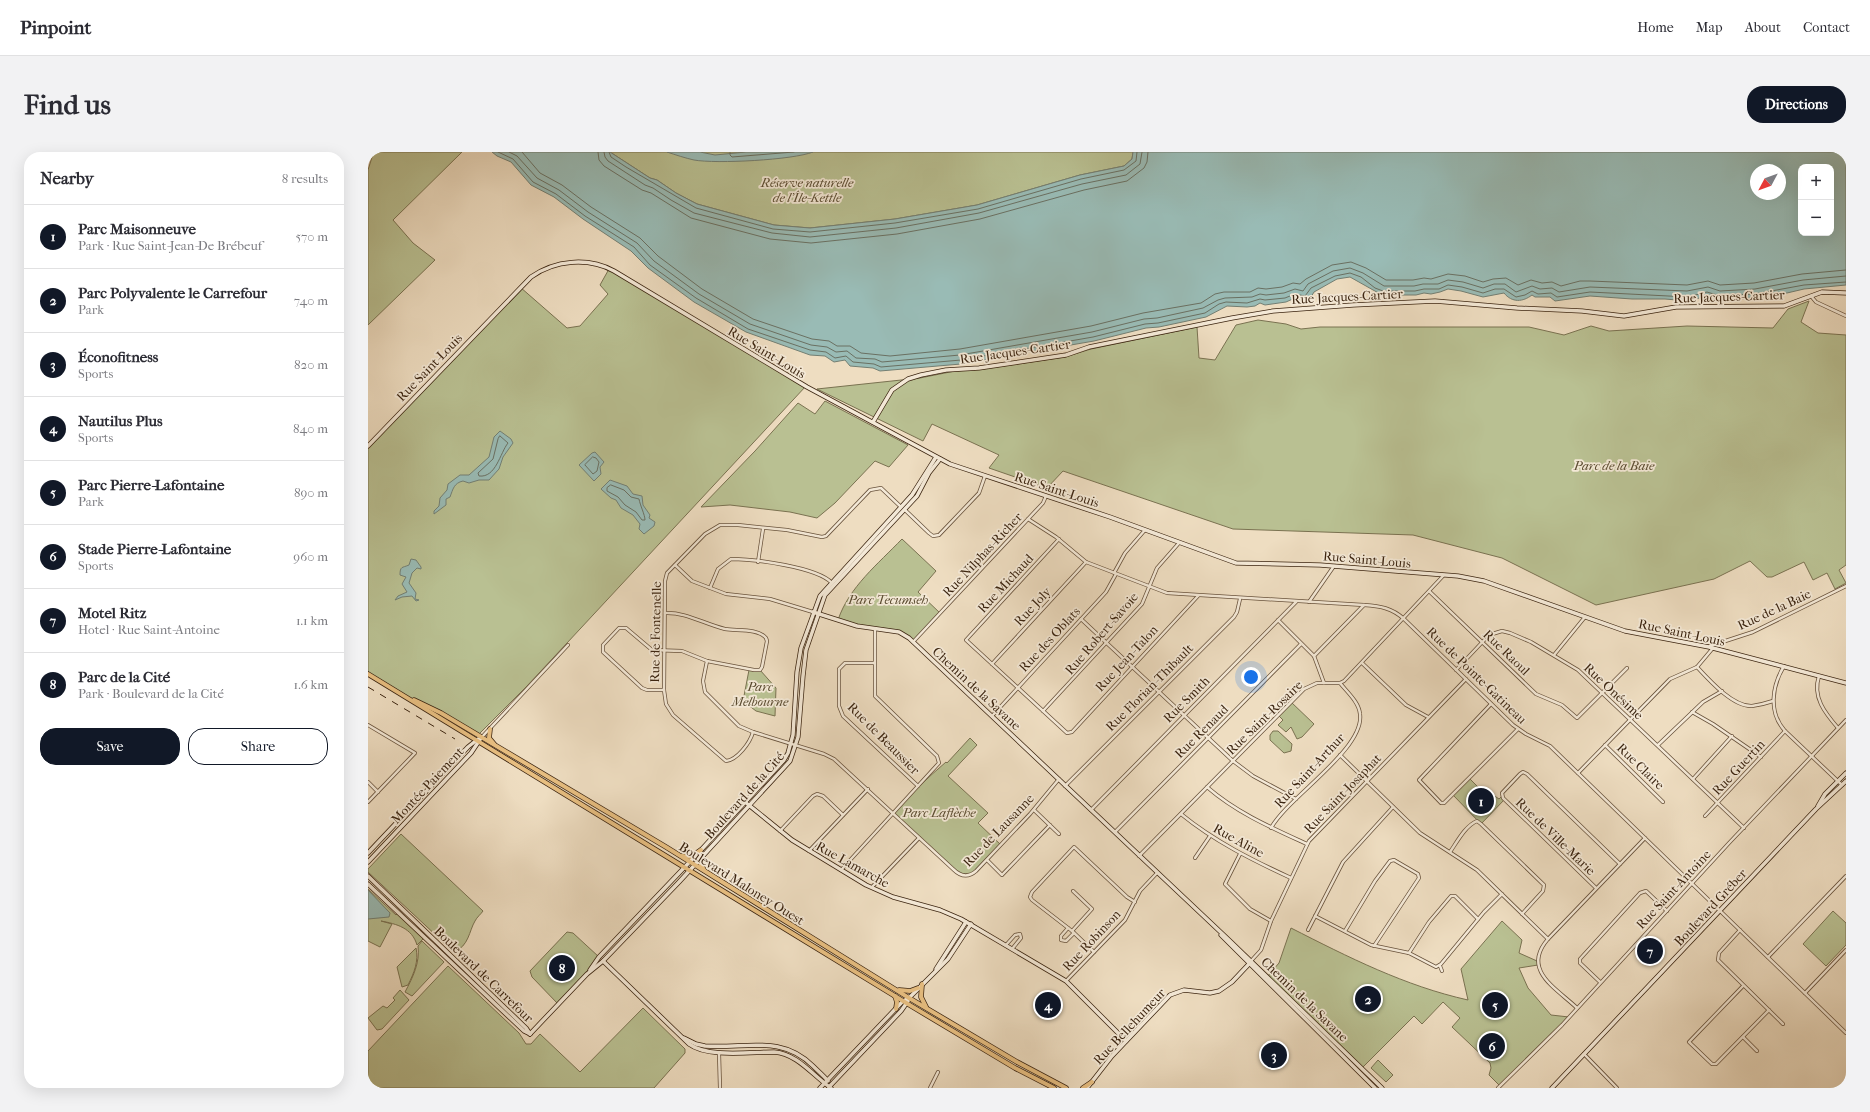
<!DOCTYPE html>
<meta charset="utf-8">
<style>
:root{--surface:#fff;--page:#f2f2f3;--text:#2b2b33;--muted:#7c7c81;--line:#e1e1e2;--accent:#111827}
body{margin:0;font-family:"IM FELL French Canon",serif;background:var(--page);color:var(--text)}
.controls{position:absolute;right:12px;top:12px;display:grid;overflow:hidden;border-radius:8px;box-shadow:0 4px 16px #0002}
.controls button{width:36px;height:36px;display:grid;place-items:center;padding:0;border:0;border-bottom:1px solid var(--line);background:var(--surface);color:var(--text);font:20px sans-serif}
.compass{position:absolute;left:1382px;top:12px;width:36px;height:36px;border-radius:50%;background:var(--surface);box-shadow:0 4px 16px #0002;rotate:229deg}
.you{position:absolute;left:883px;top:525px;width:14px;height:14px;margin:-10px;border:3px solid #fff;border-radius:50%;background:#1a73e8;box-shadow:0 0 0 6px #1a73e833}
.badge{display:grid;place-items:center;width:26px;height:26px;border-radius:50%;background:var(--accent);color:#fff;font-size:13px;font-weight:700}
.pin{position:absolute;translate:-50% -50%;border:2px solid #fff;box-shadow:0 1px 4px #0006}
.list{margin:0;padding:0;list-style:none}
h2{display:flex;justify-content:space-between;align-items:center;height:52px;margin:0;padding:0 16px;font-size:17px}
h2 small{font-size:13px;font-weight:400;color:var(--muted)}
.list li{display:grid;grid-template-columns:26px 1fr auto;gap:12px;align-items:center;box-sizing:border-box;height:64px;padding:0 16px;border-top:1px solid var(--line)}
.list b{display:block;font-size:15px;white-space:nowrap}
.list p{margin:0;font-size:13px;white-space:nowrap;color:var(--muted)}
.list em{font-size:13px;font-style:normal;color:var(--muted)}
.actions{display:flex;gap:8px;padding:12px 16px}
.actions a{flex:1;padding:9px 0;border:1px solid var(--accent);border-radius:16px;text-align:center;font-size:14px;color:var(--accent)}
.actions .main{background:var(--accent);color:#fff}
.map{position:relative;flex:none;width:1478px;height:936px;overflow:hidden;border-radius:16px}
header{display:flex;align-items:center;gap:24px;box-sizing:border-box;height:56px;padding:0 20px;background:var(--surface);border-bottom:1px solid var(--line)}
header strong{font-size:19px}
nav{display:flex;gap:22px;margin-inline-start:auto;font-size:14px}
.intro{display:flex;align-items:center;justify-content:space-between;box-sizing:border-box;height:96px;padding:0 24px}
h1{margin:0;font-size:28px}
.button{padding:10px 18px;border-radius:16px;background:var(--accent);color:#fff;font-size:14px;font-weight:700}
main{display:flex;gap:24px;padding:0 24px}
aside{flex:1;background:var(--surface);border-radius:16px;box-shadow:0 4px 16px #0002}
.map>svg:first-child{display:block}
.green{fill:#b9c092;stroke:#7a7251}
.water{fill:#99bbb5;stroke:#737f73;fill-rule:evenodd}
.lines{fill:none;stroke-linecap:round;stroke-linejoin:round}
.shore{stroke:#6a7062;stroke-width:1}
.street-casing{stroke:#68523c;stroke-width:4}
.secondary-casing{stroke:#3b2410;stroke-width:5}
.primary-casing{stroke:#3b2410;stroke-width:5.5}
.street{stroke:#f4e9d7;stroke-width:2.5}
.secondary{stroke:#f4e9d7;stroke-width:3.5}
.primary{stroke:#e7be80;stroke-width:4}
.rail{stroke:#3b2410;stroke-width:1;stroke-dasharray:7 7;stroke-linecap:butt}
.labels{text-anchor:middle;stroke-width:3.5;stroke-linejoin:round;paint-order:stroke}
.park-label{font-size:13px;font-style:italic;fill:#5a4b30;stroke:#f4e9d7}
.street-label{font-size:13px;fill:#3b2410;stroke:#f4e9d7}
</style>
<header>
<strong>Pinpoint</strong>
<nav><a>Home</a><a>Map</a><a>About</a><a>Contact</a></nav>
</header>
<div class="intro"><h1>Find us</h1><a class="button">Directions</a></div>
<main>
<aside>
<h2>Nearby<small>8 results</small></h2>
<ul class="list">
<li><span class="badge">1</span><div><b>Parc Maisonneuve</b><p>Park · Rue Saint-Jean-De Brébeuf</p></div><em>570 m</em></li>
<li><span class="badge">2</span><div><b>Parc Polyvalente le Carrefour</b><p>Park</p></div><em>740 m</em></li>
<li><span class="badge">3</span><div><b>Éconofitness</b><p>Sports</p></div><em>820 m</em></li>
<li><span class="badge">4</span><div><b>Nautilus Plus</b><p>Sports</p></div><em>840 m</em></li>
<li><span class="badge">5</span><div><b>Parc Pierre-Lafontaine</b><p>Park</p></div><em>890 m</em></li>
<li><span class="badge">6</span><div><b>Stade Pierre-Lafontaine</b><p>Sports</p></div><em>960 m</em></li>
<li><span class="badge">7</span><div><b>Motel Ritz</b><p>Hotel · Rue Saint-Antoine</p></div><em>1.1 km</em></li>
<li><span class="badge">8</span><div><b>Parc de la Cité</b><p>Park · Boulevard de la Cité</p></div><em>1.6 km</em></li>
</ul>
<div class="actions"><a class="main">Save</a><a>Share</a></div>
</aside>
<div class="map">
<svg width="1478" height="936" viewBox="0 0 1478 936">
<rect width="100%" height="100%" fill="#eeddc1"/>
<filter id="stains"><feTurbulence type="fractalNoise" baseFrequency=".005" numOctaves="4"/><feColorMatrix values="0 0 0 0 .2 0 0 0 0 .09 0 0 0 0 .02 0 0 0 .5 -.17"/></filter>
<radialGradient id="worn" r=".72"><stop offset=".6" stop-color="#630" stop-opacity="0"/><stop offset="1" stop-color="#630" stop-opacity=".3"/></radialGradient>
<g class="green">
<path d="M8 0H94L25 68 45 91 67 108 0 173V18L5 2Z"/>
<path d="M242 0H765L764 7 756 14 712 23 609 53 527 67 442 76 406 73 329 52 308 41 289 28 282 26Z"/>
<path d="M241 117 438 234 159 534 111 582 38 545 0 522V294L152 135 199 176 212 174 240 142 232 133Z"/>
<path d="M1441 149 1433 170 1450 181 1478 183V413L1471 418 1478 431 1467 437 1459 421 1445 428 1436 410 1404 425H1399L1382 409 1346 427 1228 453 1134 406 1045 383 865 377 695 319 679 336 621 316 631 303 564 272 555 289 449 237 552 226 587 219 615 217 697 205 723 197 829 175 831 206 847 208 868 173 890 168 918 172 933 177 952 175H1161L1196 183 1223 174 1241 179 1319 174 1405 176 1420 157Z"/>
<path d="M457 249 540 293 521 315 507 309 467 351 449 366 422 360 362 353 333 355 387 299 430 251 447 262Z"/>
<path d="M534 387 568 419 550 440 572 461 545 490 537 483 470 468C481 435 510 412 534 387Z"/>
<path d="M381 518H392L408 536 407 564 388 559 375 549Z"/>
<path d="M923 550 946 572 934 585 929 587 923 575 918 580 910 573 915 568 910 563Z"/>
<path d="M905 579H910L924 592 923 599 916 601 902 588V583Z"/>
<path d="M602 586 609 593 580 624 620 661 610 671 633 693 608 719 600 724 589 721 525 661C542 643 559 626 578 610L579 611Z"/>
<path d="M1101 626 1113 638 1115 636 1131 647 1134 644 1136 648 1113 672 1085 643Z"/>
<path d="M33 682 115 759C113 762 109 765 107 769 101 779 101 794 86 800L0 720V717Z"/>
<path d="M0 737 28 763 30 760 57 785 49 793C44 776 29 772 13 769L24 772 12 795 0 789Z"/>
<path d="M1465 759 1478 771V793L1458 814 1435 792Z"/>
<path d="M1134 769 1154 788 1151 801 1169 809 1170 813 1151 816 1160 836 1183 863 1201 865 1132 934 1121 923 1123 916 1122 911 1084 875 1092 866 1075 850 1054 872 1046 864 994 916 899 825 911 811 923 776C980 805 1037 834 1100 848L1093 817Z"/>
<path d="M199 780 205 781 231 805 219 822 190 852 164 825 162 819Z"/>
<path d="M54 789 76 810 44 844 37 840C45 825 52 811 50 794Z"/>
<path d="M48 796C51 809 46 821 40 833L34 835 29 815Z"/>
<path d="M80 814 151 881 158 892H163L172 882 212 920 275 856 317 897V901L286 936H0V899Z"/>
<path d="M32 838 41 848 14 877 9 878 0 866 15 854 19 856 27 848 25 846Z"/>
<path d="M1010 908 1025 923 1018 930 1003 916Z"/>
</g>
<g class="water">
<path d="M124 0H242L282 26 289 28 308 41 329 52 406 73 442 76 527 67 609 53 712 23 756 14 764 7 765 0H1471L1478 2V133L1436 137 1419 141 1387 146 1352 148 1339 144 1320 149 1297 147H1264L1222 144 1187 149 1182 145H1167L1164 143C1155 150 1144 151 1136 141L1115 145 1093 139 1080 137 1072 140 1063 142 1056 141 1048 143H1014L982 125 969 127 946 140 943 145 934 149 927 146 918 150 897 153 892 151 887 154 879 155 859 154 838 165 791 175 778 176 726 189 593 212 512 219 505 216 482 214 477 208 466 210 457 204 442 203 378 180 326 150 280 116 263 99 215 67 186 45 163 33 143 10 129 4ZM1433 15H1463V81H1433ZM1388 18H1412V42H1388Z"/>
<path d="M299 0H332L347 3 378 0H445C425 8 348 12 326 8 317 6 308 3 299 0Z"/>
<path d="M132 279 143 287 145 291 135 305 131 317 121 328H111L101 331 95 329C86 331 85 337 82 345L78 347V353L66 362V359L71 354 72 346 79 338 80 332 92 323H101L121 305 126 285Z"/>
<path d="M227 300 236 310 232 315 233 322 226 329 211 313 224 301Z"/>
<path d="M242 328 259 334 265 342 274 344 275 353 282 363 281 366 287 370 286 374 276 382 271 377 272 372 265 363 253 356 248 348 243 346 233 337Z"/>
<path d="M43 407 48 408 53 415V417L49 416 44 421 41 431 48 441 47 447 51 448 48 449 44 444 34 445 27 448 30 444 39 440 34 432 38 425 32 423C32 414 34 416 41 413Z"/>
<path d="M0 738 22 761 21 765 0 767Z"/>
</g>
<g class="lines">
<g class="shore">
<path d="M130 0 145 7 165 30 188 42 217 64 266 95 282 113 328 146 380 177 442 198 458 200 467 206 478 204 485 210 506 212 513 215 593 208 725 185 777 172 790 171 837 161 851 152 858 150 879 151 892 147 897 148 917 146 927 142 937 144 943 136 967 124 982 121 993 125 1007 136 1015 139H1047L1056 137H1071L1080 133 1094 135 1115 141 1127 137H1136L1148 145 1157 143 1164 139 1170 142 1183 141 1189 145 1222 140 1320 145 1339 140 1352 144 1387 142 1436 133 1478 130"/>
<path d="M141 0 149 4 169 26 191 38 220 60 269 91 286 109 331 142 382 172 443 193 459 195 468 200 479 199 488 206 507 207 514 210 592 203 724 180 776 167 789 166 835 156 850 148 857 146 884 145 892 142 898 143 916 141 927 137 935 139 940 132 965 119 982 116 995 121 1016 134H1046L1055 132H1070L1080 128 1095 130 1115 136 1126 132H1137L1148 140 1164 134 1172 137 1184 136 1191 140 1222 135 1319 139 1340 135 1352 139 1387 137 1435 128 1478 124"/>
<path d="M154 0 172 21 194 33 223 55 272 86 290 104 334 137 385 167 444 187 461 189 469 194H482L493 201 522 204 592 197 723 174 775 161 833 151 847 142 856 140H882L890 136 898 137 914 135 925 131 932 132 938 127 964 113 983 110 998 116 1018 128H1045L1056 126 1063 127 1080 122 1097 124 1115 130 1125 127 1138 126 1150 133 1163 128 1174 131 1184 130 1193 134 1212 129H1222L1319 133 1340 129 1352 133 1386 131 1434 122 1478 118"/>
<path d="M230 0 231 8 236 14 274 38 283 41 323 66 402 87 443 91 529 82 612 67 716 38 759 29 776 16 779 10 780 0"/>
<path d="M236 0 237 5 240 9 277 33 285 36 303 48 326 61 404 81 442 85 528 76 611 61 714 32 758 23 772 12 774 0"/>
<path d="M241 0 243 5 258 15 328 56 405 77 442 80 527 71 610 57 713 27 756 18 768 9 769 0"/>
<path d="M362 0V3L364 5 426 0"/>
<path d="M132 284 140 291C132 301 128 326 111 324L110 321 125 307 130 287Z"/>
<path d="M225 305 228 306 231 310 229 319 225 322 217 313Z"/>
<path d="M243 333 256 338 263 345 271 347C272 353 277 363 277 368H274L268 360 257 353 250 345 239 339V336Z"/>
</g>
<g class="street-casing">
<g id="street">
<path d="M1443 144 1448 150 1478 164"/>
<path d="M537 358 561 381 565 384 571 383 611 341 617 324"/>
<path d="M660 367 688 385 718 410 799 441 996 453C1012 454 1024 456 1036 467L1145 573 1158 582 1182 594 1478 881"/>
<path d="M691 387 598 488 699 581 704 580 830 444"/>
<path d="M390 410 395 377"/>
<path d="M307 413 324 429 358 442 402 447 445 460"/>
<path d="M746 421 757 401 777 378"/>
<path d="M342 436 350 417 363 407C386 407 449 415 464 431"/>
<path d="M1062 440 1168 542 1194 553 1209 566 1259 516"/>
<path d="M941 450 966 414"/>
<path d="M713 467 865 609 885 624 928 647"/>
<path d="M910 468 946 504 956 531"/>
<path d="M545 490 675 351 678 344"/>
<path d="M1342 494 1385 480 1478 434"/>
<path d="M1186 503 1217 465"/>
<path d="M946 504 996 453"/>
<path d="M339 509 335 529 337 540 371 574 385 580 456 602 466 607 585 717C592 724 600 726 608 719L662 662 691 627"/>
<path d="M506 511H477L471 517V554L475 564 550 634"/>
<path d="M994 511 1038 553 1060 565"/>
<path d="M624 512 718 410"/>
<path d="M1416 514C1404 534 1400 560 1417 579L1474 633"/>
<path d="M1329 515C1341 528 1365 555 1384 554 1391 553 1399 551 1405 549"/>
<path d="M1088 518 1121 483 1134 479 1142 481 1163 490 1210 518 1376 676"/>
<path d="M1451 524C1444 545 1457 561 1470 576"/>
<path d="M296 538H279L274 536 235 500V493L251 476H258L284 498 314 499 339 509 386 518H392L394 515 399 489 398 486C390 476 369 479 357 477 336 472 318 460 297 461"/>
<path d="M1123 552 1051 628 1073 651H1076L1150 577"/>
<path d="M675 559 774 452 789 416 811 391"/>
<path d="M1324 560 1345 572 1393 605"/>
<path d="M624 564 738 440 748 422"/>
<path d="M0 573 47 601 0 650"/>
<path d="M385 580C382 591 369 608 358 609L305 563 298 552 296 538 297 429 299 421 337 382 352 373H370L419 378 454 385 458 384 502 338 513 336 533 355"/>
<path d="M113 586 200 493"/>
<path d="M1237 593 1295 650"/>
<path d="M1290 593 1335 550 1354 539"/>
<path d="M972 603 1052 681 1109 718 1180 787"/>
<path d="M1210 621 1302 527 1329 515 1345 496"/>
<path d="M1325 627 1364 584"/>
<path d="M0 630 10 640"/>
<path d="M697 634 866 465 869 460 872 447"/>
<path d="M839 635C869 661 904 676 939 692"/>
<path d="M666 658 691 682"/>
<path d="M723 658 928 450"/>
<path d="M813 662C846 689 884 708 923 726"/>
<path d="M1337 664 1417 579"/>
<path d="M903 676C920 645 997 597 992 562 991 550 979 540 972 531"/>
<path d="M412 679 445 644 449 642 455 644 475 663"/>
<path d="M747 680 933 492"/>
<path d="M441 699 500 637"/>
<path d="M1082 700C1089 690 1097 674 1109 669L1113 672 1176 733 1175 739 1154 762"/>
<path d="M872 702 857 732 882 757 903 769"/>
<path d="M771 704 936 537 949 531H972L976 529 1076 423"/>
<path d="M827 706 842 684"/>
<path d="M619 708 634 723 682 673"/>
<path d="M473 718 571 611 569 604 507 544V477"/>
<path d="M504 735 551 686"/>
<path d="M1228 736 1135 646 1134 641 1152 622 1155 620 1159 622 1252 712"/>
<path d="M947 764 1003 793 1041 801 1068 815 1073 812 1116 760 1134 742"/>
<path d="M700 776 693 784V788L698 789 706 781"/>
<path d="M940 778 975 710 1025 655"/>
<path d="M1372 778 1351 801 1350 808 1415 872"/>
<path d="M704 779 724 757 705 739"/>
<path d="M977 779 1007 729 1022 709 1026 708 1050 722 1051 726 1006 794"/>
<path d="M638 793 647 783 652 782 653 786 644 797"/>
<path d="M726 800 704 779 664 748 662 745 664 740 706 695 759 745 767 750"/>
<path d="M1041 801 1061 770 1083 744H1087L1110 767"/>
<path d="M1400 805 1478 724"/>
<path d="M883 809 893 798 903 769 941 689 1098 527"/>
<path d="M1072 814 1074 819"/>
<path d="M698 829 757 768 772 739 789 721"/>
<path d="M1232 830 1212 811V807L1272 741 1278 739 1299 759"/>
<path d="M1375 834 1321 890 1344 912H1348L1401 858"/>
<path d="M1437 841 1478 798"/>
<path d="M1209 856C1188 836 1153 818 1180 787L1277 686"/>
<path d="M1375 885 1389 899"/>
<path d="M351 901 352 936"/>
<path d="M1216 902 1249 936"/>
<path d="M562 936 570 920"/>
<path d="M1130 936 1194 873 1361 691 1478 568"/>
</g>
</g>
<g class="secondary-casing">
<g id="secondary">
<path d="M505 270 524 238 540 227 553 223 578 218 611 216 698 203 721 195 864 166 905 159 985 153 1067 149 1149 156 1214 159 1256 164 1308 155 1416 154 1454 140 1478 141"/>
<path d="M0 294 163 125C187 108 220 105 246 119L439 235 582 312 742 365 868 411 952 413 1090 424 1116 429 1257 479 1341 495 1478 531"/>
<path d="M445 460 489 474 531 480 541 486 861 788 1014 936"/>
<path d="M377 650 424 688 498 733 525 745 572 758 593 767 698 829 758 889"/>
<path d="M1450 654 1457 642 1478 621"/>
<path d="M0 701 100 595 110 587"/>
<path d="M0 710 103 601 113 586"/>
<path d="M0 724 158 876 162 882"/>
<path d="M0 732 156 879 162 882"/>
<path d="M853 783 1007 936"/>
<path d="M235 809 321 892C340 906 382 900 406 900 430 902 444 923 463 936"/>
<path d="M568 817 598 770"/>
<path d="M222 818 231 805 333 698 416 608 420 601 425 583 429 520 433 496 452 444 544 343 568 305"/>
<path d="M162 882 219 822 235 809 311 730 422 609 430 585 435 524 438 498 457 443 549 344 561 321 572 307"/>
<path d="M316 886 328 892 337 894C378 897 413 882 445 914 450 919 456 924 460 929"/>
<path d="M461 935 533 859 540 849"/>
<path d="M452 936 535 849 541 846 580 807 603 772"/>
<path d="M719 936 744 904 802 843 816 838 842 841 851 839 864 830 881 812"/>
<path d="M1184 936 1448 657 1478 629"/>
</g>
</g>
<g class="primary-casing">
<g id="primary">
<path d="M0 522 540 852 647 916 686 936"/>
<path d="M46 548 73 561 298 695 541 846 649 910 698 936"/>
<path d="M122 577 121 586 126 592"/>
<path d="M314 704 323 705 333 698"/>
<path d="M334 704 332 711 336 718"/>
<path d="M554 832 553 845 558 855"/>
<path d="M531 838 542 839 550 836"/>
<path d="M527 844 529 850 528 857"/>
<path d="M715 936 724 930"/>
</g>
</g>
<use href="#street" class="street"/>
<use href="#secondary" class="secondary"/>
<use href="#primary" class="primary"/>
<path class="rail" d="M0 535 87 587"/>
</g>
<g class="labels">
<g class="park-label">
<text x="439" y="35">Réserve naturelle<tspan x="439" dy="15">de l'Île-Kettle</tspan></text>
<text x="1246" y="318">Parc de la Baie</text>
<text x="520" y="452">Parc Tecumseh</text>
<text x="392" y="539">Parc<tspan x="392" dy="15">Melbourne</tspan></text>
<text x="571" y="665">Parc Laflèche</text>
</g>
<g class="street-label">
<text transform="translate(979 144) rotate(-3)" y="5">Rue Jacques-Cartier</text>
<text transform="translate(1361 144) rotate(-2)" y="5">Rue Jacques-Cartier</text>
<text transform="translate(647 199) rotate(-8)" y="5">Rue Jacques-Cartier</text>
<text transform="translate(399 200) rotate(31)" y="5">Rue Saint-Louis</text>
<text transform="translate(61 215) rotate(-46)" y="5">Rue Saint-Louis</text>
<text transform="translate(689 337) rotate(18)" y="5">Rue Saint-Louis</text>
<text transform="translate(614 402) rotate(-47)" y="5">Rue Nilphas-Richer</text>
<text transform="translate(999 407) rotate(5)" y="5">Rue Saint-Louis</text>
<text transform="translate(637 431) rotate(-47)" y="5">Rue Michaud</text>
<text transform="translate(664 454) rotate(-47)" y="5">Rue Joly</text>
<text transform="translate(1406 457) rotate(-25)" y="5">Rue de la Baie</text>
<text transform="translate(287 480) rotate(-89)" y="5">Rue de Fontenelle</text>
<text transform="translate(1314 480) rotate(12)" y="5">Rue Saint-Louis</text>
<text transform="translate(733 481) rotate(-49)" y="5">Rue Robert-Savoie</text>
<text transform="translate(681 487) rotate(-47)" y="5">Rue des Oblats</text>
<text transform="translate(1139 500) rotate(44)" y="5">Rue Raoul</text>
<text transform="translate(758 506) rotate(-47)" y="5">Rue Jean-Talon</text>
<text transform="translate(1109 523) rotate(44)" y="5">Rue de Pointe-Gatineau</text>
<text transform="translate(781 535) rotate(-45)" y="5">Rue Florian-Thibault</text>
<text transform="translate(609 536) rotate(43)" y="5">Chemin de la Savane</text>
<text transform="translate(1246 539) rotate(43)" y="5">Rue Onésime</text>
<text transform="translate(818 547) rotate(-45)" y="5">Rue Smith</text>
<text transform="translate(896 565) rotate(-44)" y="5">Rue Saint-Rosaire</text>
<text transform="translate(833 579) rotate(-45)" y="5">Rue Renaud</text>
<text transform="translate(516 586) rotate(45)" y="5">Rue de Beaussier</text>
<text transform="translate(1273 614) rotate(44)" y="5">Rue Claire</text>
<text transform="translate(1370 615) rotate(-47)" y="5">Rue Guertin</text>
<text transform="translate(941 618) rotate(-47)" y="5">Rue Saint-Arthur</text>
<text transform="translate(59 633) rotate(-47)" y="5">Montée Paiement</text>
<text transform="translate(974 641) rotate(-46)" y="5">Rue Saint-Josaphat</text>
<text transform="translate(376 643) rotate(-48)" y="5">Boulevard de la Cité</text>
<text transform="translate(630 678) rotate(-46)" y="5">Rue de Lausanne</text>
<text transform="translate(1188 684) rotate(44)" y="5">Rue de Ville-Marie</text>
<text transform="translate(871 688) rotate(29)" y="5">Rue Aline</text>
<text transform="translate(485 712) rotate(29)" y="5">Rue Lamarche</text>
<text transform="translate(374 731) rotate(32)" y="5">Boulevard Maloney Ouest</text>
<text transform="translate(1305 737) rotate(-47)" y="5">Rue Saint-Antoine</text>
<text transform="translate(1342 755) rotate(-47)" y="5">Boulevard Gréber</text>
<text transform="translate(723 788) rotate(-47)" y="5">Rue Robinson</text>
<text transform="translate(116 822) rotate(44)" y="5">Boulevard de Carrefour</text>
<text transform="translate(937 847) rotate(44)" y="5">Chemin de la Savane</text>
<text transform="translate(761 874) rotate(-47)" y="5">Rue Bellehumeur</text>
</g>
</g>
<rect width="100%" height="100%" filter="url(#stains)"/>
<rect width="100%" height="100%" fill="url(#worn)"/>
</svg>
<div class="controls">
<button>+</button>
<button>−</button>
</div>
<svg class="compass" viewBox="-18 -18 36 36"><path d="M0-13l5 13h-10z" fill="#e53935"/><path d="M0 13l5-13h-10z" fill="#7c7c81"/></svg>
<div class="you"></div>
<div class="pin badge" style="left:1113px;top:649px">1</div>
<div class="pin badge" style="left:1000px;top:847px">2</div>
<div class="pin badge" style="left:906px;top:903px">3</div>
<div class="pin badge" style="left:680px;top:853px">4</div>
<div class="pin badge" style="left:1127px;top:853px">5</div>
<div class="pin badge" style="left:1124px;top:894px">6</div>
<div class="pin badge" style="left:1282px;top:799px">7</div>
<div class="pin badge" style="left:194px;top:816px">8</div>
</div>
</main>
